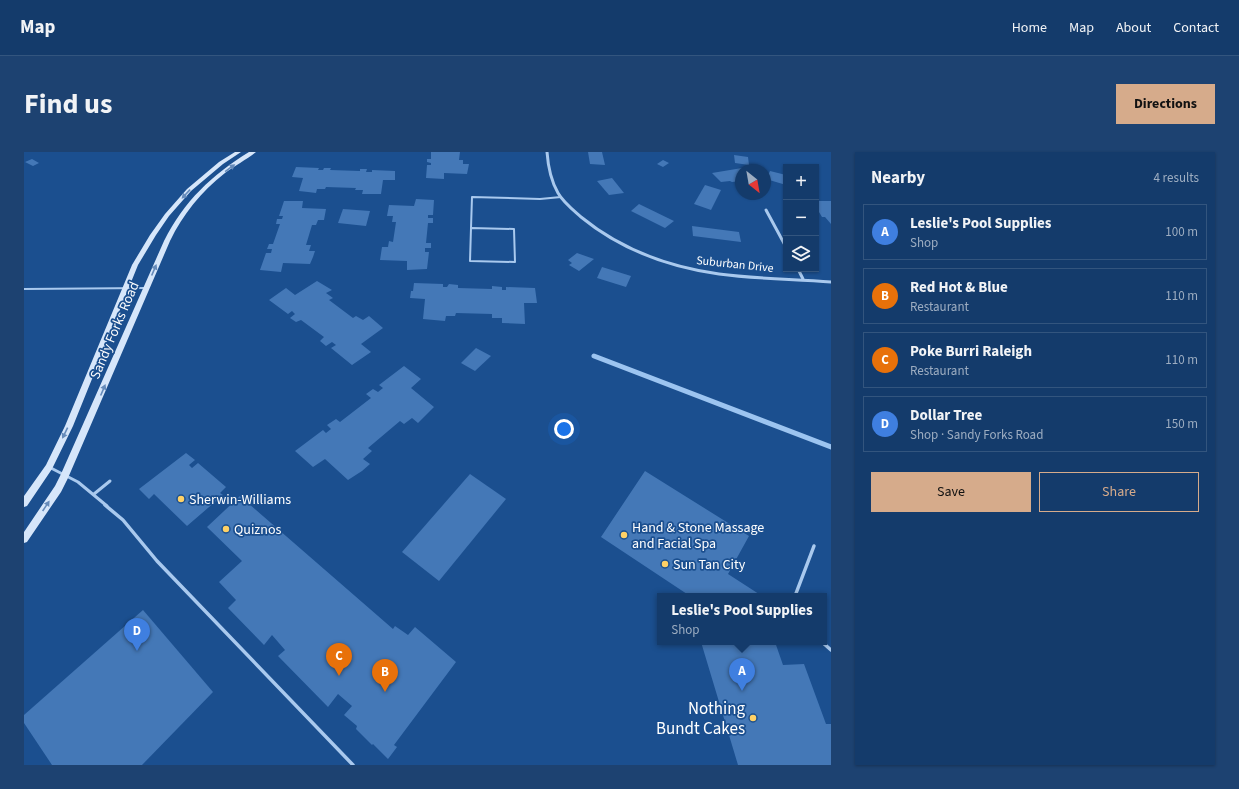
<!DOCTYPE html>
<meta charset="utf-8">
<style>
:root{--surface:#143b6b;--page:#1d4271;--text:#f1f3f6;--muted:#9dadc1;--line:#33557e;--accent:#d6ab8b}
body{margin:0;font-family:"Source Sans 3",sans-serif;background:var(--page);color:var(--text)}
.controls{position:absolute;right:12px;top:12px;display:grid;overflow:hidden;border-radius:0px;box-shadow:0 1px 3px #0004}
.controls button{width:36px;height:36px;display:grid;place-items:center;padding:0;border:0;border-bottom:1px solid var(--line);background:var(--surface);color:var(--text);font:20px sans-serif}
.compass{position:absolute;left:711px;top:12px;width:36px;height:36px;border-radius:50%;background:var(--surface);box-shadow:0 1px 3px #0004;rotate:149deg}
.you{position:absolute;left:540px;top:277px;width:14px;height:14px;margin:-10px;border:3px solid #fff;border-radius:50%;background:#1a73e8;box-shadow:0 0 0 6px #1a73e833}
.badge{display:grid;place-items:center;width:26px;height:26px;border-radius:50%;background:var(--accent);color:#fff;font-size:13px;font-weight:700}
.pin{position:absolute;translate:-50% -33px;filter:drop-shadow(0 1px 2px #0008)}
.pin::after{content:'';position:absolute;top:21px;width:14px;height:12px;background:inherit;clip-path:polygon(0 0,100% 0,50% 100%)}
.popup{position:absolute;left:633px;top:441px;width:170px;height:52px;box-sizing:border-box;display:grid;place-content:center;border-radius:0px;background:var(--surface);filter:drop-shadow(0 1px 3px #0005);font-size:13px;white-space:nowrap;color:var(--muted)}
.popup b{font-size:15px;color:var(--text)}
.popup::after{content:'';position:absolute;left:50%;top:100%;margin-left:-8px;border:8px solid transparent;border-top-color:var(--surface)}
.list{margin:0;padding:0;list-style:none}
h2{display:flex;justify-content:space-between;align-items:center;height:52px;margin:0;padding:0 16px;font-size:17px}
h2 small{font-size:13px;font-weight:400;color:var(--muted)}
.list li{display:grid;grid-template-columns:26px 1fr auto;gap:12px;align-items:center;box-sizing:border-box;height:56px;margin:0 8px 8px;padding:0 8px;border:1px solid var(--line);border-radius:0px}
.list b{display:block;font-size:15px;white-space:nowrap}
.list p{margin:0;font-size:13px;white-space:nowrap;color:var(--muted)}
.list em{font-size:13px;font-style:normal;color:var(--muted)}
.actions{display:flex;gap:8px;padding:12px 16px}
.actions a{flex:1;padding:9px 0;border:1px solid var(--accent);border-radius:0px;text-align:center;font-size:14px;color:var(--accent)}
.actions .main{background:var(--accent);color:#111}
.icon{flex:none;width:22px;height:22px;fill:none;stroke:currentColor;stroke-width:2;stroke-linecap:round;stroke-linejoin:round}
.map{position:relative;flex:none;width:807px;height:613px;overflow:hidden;border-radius:0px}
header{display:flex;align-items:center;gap:24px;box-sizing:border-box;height:56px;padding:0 20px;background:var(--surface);border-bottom:1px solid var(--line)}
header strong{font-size:19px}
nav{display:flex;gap:22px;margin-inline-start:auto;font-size:14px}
.intro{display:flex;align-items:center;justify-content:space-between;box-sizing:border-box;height:96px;padding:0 24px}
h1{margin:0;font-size:28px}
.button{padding:10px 18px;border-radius:0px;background:var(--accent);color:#111;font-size:14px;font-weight:700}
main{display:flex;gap:24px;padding:0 24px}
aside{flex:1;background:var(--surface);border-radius:0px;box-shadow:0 1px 3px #0004}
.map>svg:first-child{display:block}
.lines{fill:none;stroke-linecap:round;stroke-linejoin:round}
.stream{stroke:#9cc4f0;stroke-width:5}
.building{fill:#4478b7}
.lane-far2{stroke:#a9c9ee;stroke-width:2}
.lane-far1{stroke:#a9c9ee;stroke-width:3}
.lane{stroke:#a9c9ee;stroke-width:3.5}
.street{stroke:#a9c9ee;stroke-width:3}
.secondary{fill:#d6e6fa;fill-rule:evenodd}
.oneway{fill:#668bba}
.poi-dot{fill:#ffd166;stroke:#1b4f8f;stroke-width:1.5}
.labels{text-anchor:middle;stroke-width:3.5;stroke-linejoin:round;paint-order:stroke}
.far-street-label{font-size:12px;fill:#fff;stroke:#1b4f8f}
.street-label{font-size:14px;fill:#fff;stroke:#1b4f8f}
.poi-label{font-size:14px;fill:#fff;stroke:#1b4f8f;text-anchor:start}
.near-poi-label{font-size:17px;fill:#fff;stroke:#1b4f8f;text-anchor:end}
</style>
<header>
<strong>Map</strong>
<nav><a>Home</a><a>Map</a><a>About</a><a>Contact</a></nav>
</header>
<div class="intro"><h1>Find us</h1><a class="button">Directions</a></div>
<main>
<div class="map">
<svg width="807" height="613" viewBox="0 0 807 613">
<rect width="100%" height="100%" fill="#1b4f8f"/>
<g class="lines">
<path class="stream" d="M570 204 807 295"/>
</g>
<g class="building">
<path d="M407 0H436L435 8H439V12H445L443 22 420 21V27L402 26 403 13H407V11L403 10V7H407Z"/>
<path d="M564 0H578L581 13 566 12Z"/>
<path d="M710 3 724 5 725 13 711 11Z"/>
<path d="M8 7 15 11 9 14 1 10Z"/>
<path d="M639 8 645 11 639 15 633 12Z"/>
<path d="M272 15 295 16 294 18H299L300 16H307L306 18 336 19V17H343L342 20H348V18L371 19V28H359L357 42H338L339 38H331L332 36 302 35 301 37H293L292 41 284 40 275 39 279 26 268 25Z"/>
<path d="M718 16 720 18H717V29L708 30 706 29 697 30 688 21Z"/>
<path d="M746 19 762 23V33L742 27Z"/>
<path d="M588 26 600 41 585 43 573 29Z"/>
<path d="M681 33 697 38 687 58 670 52Z"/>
<path d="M392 47 410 48 409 63H404V66H409V71H404L402 91H407V96H401V100H405L403 117 383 118V109L356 108 358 95H364L365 89 369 90 372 70H368L369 64H363L365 53 390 54Z"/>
<path d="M260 49H279L278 56 302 57 300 68H294L292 73H288L282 93H287L285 99H291L289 105 286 112 259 111 257 120 236 118 242 101H247L248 97H243L245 92H249L256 72H252L253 67H258L259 64H255Z"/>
<path d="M792 49H807V72L801 65H798L792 55Z"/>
<path d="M615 52 650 69 641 76 607 59Z"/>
<path d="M319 57 346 59 342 74 314 71Z"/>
<path d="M668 74 715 80 717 90 669 84Z"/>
<path d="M553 101 570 107 555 119 545 113 548 111 544 108Z"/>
<path d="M578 115 607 124 602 135 573 126Z"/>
<path d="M293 129 308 138 302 141 309 146 305 148 329 166 332 164 339 168 345 164 359 176 337 192 347 200 328 213 307 196 312 193 308 190 302 194 296 189 300 185 277 168 272 170 266 166 271 162 268 159 264 162 245 148 262 136 271 143Z"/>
<path d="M390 131 419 132V135H423L425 132 434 133V136L468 137V134L478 135V138H482V135L511 136 513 151H500L501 172 478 171V166H468V162L432 161 431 164H422L421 169 399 167 401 147 386 146 387 139H389Z"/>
<path d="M452 196 467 204 451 219 437 211Z"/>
<path d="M380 214 397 227 387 236 410 255 394 271 388 266 380 272 376 269 344 296 348 299 339 307 346 312 338 319 324 328 301 307 289 315 271 299 299 278 302 281 307 277 303 273 312 267 316 270 347 246 342 242 349 237 354 240 359 236 355 233Z"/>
<path d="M162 301 171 308 165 313 168 316 174 311 202 335 196 341 199 343 163 374 130 342 125 347 115 337Z"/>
<path d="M621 319 725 384 704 422 738 444H666L577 385Z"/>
<path d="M446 322 482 347 415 429 378 400Z"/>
<path d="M216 344 369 477 371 474 384 483 391 475 432 510 370 593 373 595 364 607 349 592 348 593 332 577 333 574 320 563 328 554 314 542 304 555 254 504 261 498 248 483 240 493 204 456 212 448 195 430 218 409 183 375Z"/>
<path d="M119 458 189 540 118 613H28L0 571V563Z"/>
<path d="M677 490H751L759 513 780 512 802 572H807V613H714Z"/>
</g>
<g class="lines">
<g class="lane-far2">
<path d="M447 76 490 77 491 110 446 109Z"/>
<path d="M447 76 448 45 516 47 537 45"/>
<path d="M0 137 122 136"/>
</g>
<g class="lane-far1">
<path d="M25 315 54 330 83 354"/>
<path d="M70 342 86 329"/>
</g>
<g class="lane">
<path d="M81 353 99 368 133 409 329 613"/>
<path d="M771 444 790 394"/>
<path d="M798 490 807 498"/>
</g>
<g class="street">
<path d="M523 0C524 14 527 29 534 41 539 50 549 58 557 65 596 97 645 115 695 122 732 127 770 127 807 130"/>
<path d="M742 58 762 95"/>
<path d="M774 117 779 127"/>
</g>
<g class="secondary">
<path d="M211 0H217L199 12 167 39 145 64 132 83 114 113 49 274 28 317 3 354 0 355V344L22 313 41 274 108 113 126 83 141 62 163 37 195 10Z"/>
<path d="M225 0H232C222 8 210 14 201 21 177 40 159 62 146 89L44 326 37 340 3 390 0 391V380L31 334 37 322 140 89C160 49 188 23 225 0Z"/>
</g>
</g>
<defs><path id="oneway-solid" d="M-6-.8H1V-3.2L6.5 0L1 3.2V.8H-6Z"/></defs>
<g class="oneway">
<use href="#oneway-solid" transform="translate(206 16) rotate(-36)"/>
<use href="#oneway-solid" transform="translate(162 42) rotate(133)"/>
<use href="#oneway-solid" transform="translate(130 118) rotate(-67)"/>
<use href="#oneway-solid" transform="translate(79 238) rotate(-67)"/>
<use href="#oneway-solid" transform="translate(41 281) rotate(116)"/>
<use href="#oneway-solid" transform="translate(22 354) rotate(-56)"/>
</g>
<g class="poi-dot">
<circle cx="157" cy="347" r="4"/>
<circle cx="202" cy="377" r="4"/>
<circle cx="600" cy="383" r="4"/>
<circle cx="641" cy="412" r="4"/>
<circle cx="729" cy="566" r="4"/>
</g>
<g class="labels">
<g class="far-street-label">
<text transform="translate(711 112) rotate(6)" y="4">Suburban Drive</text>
</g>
<g class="street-label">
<text transform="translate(90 178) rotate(-67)" y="5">Sandy Forks Road</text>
</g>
<g class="poi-label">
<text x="165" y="352">Sherwin-Williams</text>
<text x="608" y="380">Hand &amp; Stone Massage<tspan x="608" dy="16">and Facial Spa</tspan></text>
<text x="210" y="382">Quiznos</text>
<text x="649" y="417">Sun Tan City</text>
</g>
<g class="near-poi-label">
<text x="721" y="562">Nothing<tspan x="721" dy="20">Bundt Cakes</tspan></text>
</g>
</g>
</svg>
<div class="controls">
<button>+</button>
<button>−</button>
<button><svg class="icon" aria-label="layers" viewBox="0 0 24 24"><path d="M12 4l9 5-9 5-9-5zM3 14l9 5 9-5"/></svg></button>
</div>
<svg class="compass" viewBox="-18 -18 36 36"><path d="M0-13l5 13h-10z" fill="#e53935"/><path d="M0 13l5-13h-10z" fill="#9dadc1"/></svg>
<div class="you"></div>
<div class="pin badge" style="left:718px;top:539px;background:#3f7fe0">A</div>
<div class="popup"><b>Leslie's Pool Supplies</b>Shop</div>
<div class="pin badge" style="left:361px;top:540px;background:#e8710a">B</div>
<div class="pin badge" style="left:315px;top:524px;background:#e8710a">C</div>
<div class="pin badge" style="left:113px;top:499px;background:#3f7fe0">D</div>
</div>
<aside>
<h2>Nearby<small>4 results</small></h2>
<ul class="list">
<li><span class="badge" style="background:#3f7fe0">A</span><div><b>Leslie's Pool Supplies</b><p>Shop</p></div><em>100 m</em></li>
<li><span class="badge" style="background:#e8710a">B</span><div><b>Red Hot &amp; Blue</b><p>Restaurant</p></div><em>110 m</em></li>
<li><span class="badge" style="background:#e8710a">C</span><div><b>Poke Burri Raleigh</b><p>Restaurant</p></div><em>110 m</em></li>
<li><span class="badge" style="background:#3f7fe0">D</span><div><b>Dollar Tree</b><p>Shop · Sandy Forks Road</p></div><em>150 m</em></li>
</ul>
<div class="actions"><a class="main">Save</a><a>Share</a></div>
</aside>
</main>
